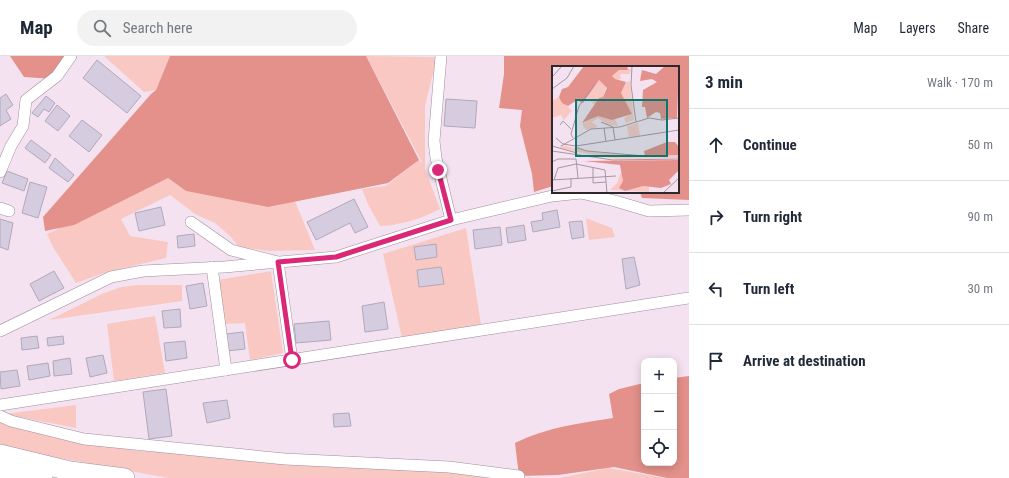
<!DOCTYPE html>
<meta charset="utf-8">
<style>
:root{--surface:#fff;--page:#f2f2f3;--text:#1f2937;--muted:#747a83;--line:#e0e1e3}
body{margin:0;font-family:"Roboto Condensed",sans-serif;background:var(--page);color:var(--text)}
.controls{position:absolute;right:12px;bottom:12px;display:grid;overflow:hidden;border-radius:8px;box-shadow:0 2px 10px #0003}
.controls button{width:36px;height:36px;display:grid;place-items:center;padding:0;border:0;border-bottom:1px solid var(--line);background:var(--surface);color:var(--text);font:20px sans-serif}
.stop{position:absolute;width:12px;height:12px;margin:-9px;border:3px solid #db2777;border-radius:50%;background:#fff}
.stop.end{background:#db2777;border-color:#fff;box-shadow:0 1px 4px #0008}
.list{margin:0;padding:0;list-style:none}
h2{display:flex;justify-content:space-between;align-items:center;height:52px;margin:0;padding:0 16px;font-size:17px}
h2 small{font-size:13px;font-weight:400;color:var(--muted)}
.list li{display:grid;grid-template-columns:26px 1fr auto;gap:12px;align-items:center;box-sizing:border-box;height:72px;padding:0 16px;border-top:1px solid var(--line)}
.list b{display:block;font-size:15px;white-space:nowrap}
.list em{font-size:13px;font-style:normal;color:var(--muted)}
.icon{flex:none;width:22px;height:22px;fill:none;stroke:currentColor;stroke-width:2;stroke-linecap:round;stroke-linejoin:round}
.map{position:relative;flex:none;width:689px;height:422px;overflow:hidden}
header{display:flex;align-items:center;gap:24px;box-sizing:border-box;height:56px;padding:0 20px;background:var(--surface);border-bottom:1px solid var(--line)}
header strong{font-size:19px}
nav{display:flex;gap:22px;margin-inline-start:auto;font-size:14px}
.search{width:280px;height:36px;background:var(--page);display:flex;align-items:center;gap:10px;box-sizing:border-box;padding:0 14px;border-radius:22px;color:var(--muted);font-size:15px}
main{display:flex}
aside{flex:1;background:var(--surface)}
.map>svg:first-child{display:block}
.green{fill:#f9c8c3}
.forest{fill:#e3918a}
.building{fill:#d6cce0;stroke:#b1a8bb}
.lines{fill:none;stroke-linecap:round;stroke-linejoin:round}
.minor-casing{stroke:#9f8e9c;stroke-width:12}
.trunk-casing{stroke:#9f8e9c;stroke-width:20}
.minor{stroke:#fff;stroke-width:11}
.trunk{stroke:#fff;stroke-width:19}
.route{stroke:#db2777;stroke-width:5}
.inset-road{fill:none;stroke:#a597a2;stroke-width:1}
.view{fill:#0f766e;fill-opacity:0.15;stroke:#0f766e;stroke-width:2}
.inset-edge{fill:none;stroke:#2e272c;stroke-width:2}
</style>
<header>
<strong>Map</strong>
<div class="search"><svg class="icon" aria-label="search" viewBox="0 0 24 24"><circle cx="10" cy="10" r="6"/><path d="M15 15l6 6"/></svg>Search here</div>
<nav><a>Map</a><a>Layers</a><a>Share</a></nav>
</header>
<main>
<div class="map">
<svg width="689" height="422" viewBox="0 0 689 422">
<rect width="100%" height="100%" fill="#f5e2f1"/>
<g class="green">
<path d="M104 0H170L156 34 144 36Z"/>
<path d="M366 0 437 1 425 50V113L440 153C421 163 401 169 380 170L368 148 362 133 386 130 419 104 423 108Z"/>
<path d="M168 122 186 135 268 151 295 145 315 194 269 195 239 191 230 180 215 167 195 158 170 139 121 163 130 180 168 186 166 202 107 216 76 227 53 191 47 178Z"/>
<path d="M586 162 612 172 615 181 589 184Z"/>
<path d="M466 172 481 269 402 282 383 198Z"/>
<path d="M271 215 283 297 250 304 245 267 223 268 218 224Z"/>
<path d="M138 229H182V245L49 264 102 238 121 231Z"/>
<path d="M155 260 165 317 114 325 107 268Z"/>
<path d="M76 349V372L4 358Z"/>
<path d="M0 363 138 395 254 400 532 422H168L0 391Z"/>
<path d="M608 412 665 422H560Z"/>
</g>
<g class="forest">
<path d="M10 0H70L54 23 24 21Z"/>
<path d="M170 0H366L419 104 388 127 268 151 186 135 168 122 74 169 45 175 43 161 151 38 156 34Z"/>
<path d="M504 0H689V144L642 142 640 136H678V11H553V130L534 136 532 118 520 70 522 54 499 52 504 18Z"/>
<path d="M689 320V422H667L614 411 558 419 519 420 515 387C545 372 579 367 613 362L609 338 619 333 644 327V407H674V322Z"/>
</g>
<g class="building">
<path d="M97 4 141 40 127 57 83 22Z"/>
<path d="M6 38 13 49 6 54 11 63 0 70V42Z"/>
<path d="M46 40 55 47 49 56 44 53 38 61 32 57Z"/>
<path d="M446 43 477 45 475 72 444 70Z"/>
<path d="M57 49 70 60 58 75 45 65Z"/>
<path d="M82 64 102 79 89 96 69 80Z"/>
<path d="M31 84 51 99 45 107 25 92Z"/>
<path d="M55 102 74 119 68 126 49 112Z"/>
<path d="M7 115 28 123 24 135 2 127Z"/>
<path d="M30 126 47 131 38 162 22 157Z"/>
<path d="M354 143 368 171 355 177 350 167 316 184 307 166Z"/>
<path d="M161 151 165 169 139 175 135 157Z"/>
<path d="M557 154 560 171 533 176 531 166 543 164 542 157Z"/>
<path d="M0 163 13 167 8 194 0 191Z"/>
<path d="M582 165 584 181 572 183 569 166Z"/>
<path d="M524 169 526 184 508 187 506 172Z"/>
<path d="M500 171 502 189 475 193 473 174Z"/>
<path d="M194 178 195 190 178 192 177 180Z"/>
<path d="M436 188 437 201 416 204 414 191Z"/>
<path d="M634 201 640 229 626 233 622 203Z"/>
<path d="M441 211 444 228 419 231 417 214Z"/>
<path d="M54 215 64 232 39 245 30 228Z"/>
<path d="M203 227 207 250 190 253 186 230Z"/>
<path d="M384 246 388 273 365 276 362 250Z"/>
<path d="M180 253 181 271 164 272 162 255Z"/>
<path d="M329 265 331 284 296 287 294 268Z"/>
<path d="M243 276 245 293 227 295 225 278Z"/>
<path d="M37 280 39 292 22 294 21 282Z"/>
<path d="M63 280 64 288 48 290 47 282Z"/>
<path d="M185 285 187 302 166 305 164 287Z"/>
<path d="M103 299 107 317 90 321 86 302Z"/>
<path d="M70 302 72 318 54 320 53 305Z"/>
<path d="M48 307 50 320 29 324 27 310Z"/>
<path d="M17 314 20 330 1 333 0 316Z"/>
<path d="M166 333 172 380 149 383 143 336Z"/>
<path d="M227 344 230 362 207 367 203 347Z"/>
<path d="M349 357 351 370 334 371 333 358Z"/>
</g>
<g class="lines">
<g class="minor-casing">
<g id="minor">
<path d="M441 0 434 85 436 102 451 164"/>
<path d="M0 116 11 90 23 70 26 44 57 20 71 0"/>
<path d="M0 152 9 155"/>
<path d="M191 166 231 194 278 206 292 304"/>
<path d="M212 211 226 314"/>
<path d="M0 275 111 221 143 215 224 211 336 201 451 164 552 140 581 137 615 145 649 155 689 154"/>
<path d="M0 349 689 242"/>
<path d="M0 360 11 365 84 383 285 403 449 411 519 420"/>
</g>
</g>
<g class="trunk-casing">
<g id="trunk">
<path d="M0 398 70 415 125 422"/>
<path d="M0 415 43 422"/>
</g>
</g>
<use href="#minor" class="minor"/>
<use href="#trunk" class="trunk"/>
</g>
<g class="lines">
<path class="route" d="M292 304 278 206 336 201 451 164 438 114"/>
</g>
<g transform="translate(552 10)">
<rect width="127" height="127" fill="#f5e2f1"/>
<path d="M79 3 78 8H68L69 13 63 14 60 10 67 4ZM47 14 54 21 51 31 43 39 35 32 40 22ZM78 15 82 54 74 57 72 52 80 48 69 27 74 16ZM7 31 20 45 12 54 9 49 0 52V35ZM46 50 63 53 66 60 56 59 46 52 40 56 46 61 34 64 30 58ZM86 57 88 70 77 71 75 60ZM9 79 42 86 97 90 127 89V92L64 93 21 85 8 82ZM70 104 71 115 67 122 73 125 91 120 97 121V126L58 124 65 117Z" fill="#f9c8c3"/>
<path d="M32 0H75L76 4H67L60 10 63 13 74 16 69 27 80 48 60 54 46 50 30 57 47 32 51 31 55 22 47 14 31 37 25 34 16 40 10 37 7 31 10 23 16 21ZM113 0H127L125 52 109 53 108 47 104 46 95 52 93 41H90L91 24 105 16 100 13 88 15 90 4 104 8ZM115 76H123L127 81V89L93 90 92 85ZM127 94V104L117 114 119 118 109 122 91 120 73 125 67 122 71 115 68 99 32 95Z" fill="#e3918a"/>
<path class="inset-road" d="M80 0 79 19 84 56M0 11 10 0M0 23 15 12 22 0M49 56 61 61 63 74M8 59 11 55 19 63M52 62 54 76M4 72 11 78 24 80 127 64M21 72 19 68 27 40 43 18M0 80 25 87M9 80 39 63 68 61 97 52 110 54 127 52M23 81 35 85 93 90M0 85 61 94 127 93M0 96 6 93H24L26 112M41 101V117L54 116M0 114 64 110M2 114 6 102 24 98 53 104 55 127M0 125 19 121V112M111 127 127 112"/>
<path class="view" d="M24 34H115V90H24Z"/>
<rect width="127" height="127" class="inset-edge"/>
</g>
</svg>
<div class="controls">
<button>+</button>
<button>−</button>
<button><svg class="icon" aria-label="locate" viewBox="0 0 24 24"><circle cx="12" cy="12" r="6"/><path d="M12 2v4M12 18v4M2 12h4M18 12h4"/></svg></button>
</div>
<div class="stop" style="left:292px;top:304px"></div>
<div class="stop end" style="left:438px;top:114px"></div>
</div>
<aside>
<h2>3 min<small>Walk · 170 m</small></h2>
<ul class="list">
<li><svg class="icon" aria-label="ahead" viewBox="0 0 24 24"><path d="M12 20V5M6 11l6-6 6 6"/></svg><div><b>Continue</b></div><em>50 m</em></li>
<li><svg class="icon" aria-label="right" viewBox="0 0 24 24"><path d="M7 20v-9h11M14 6l5 5-5 5"/></svg><div><b>Turn right</b></div><em>90 m</em></li>
<li><svg class="icon" aria-label="left" viewBox="0 0 24 24"><path d="M17 20v-9H6M10 6l-5 5 5 5"/></svg><div><b>Turn left</b></div><em>30 m</em></li>
<li><svg class="icon" aria-label="arrive" viewBox="0 0 24 24"><path d="M6 21V4h12l-3 4 3 4H6"/></svg><div><b>Arrive at destination</b></div></li>
</ul>
</aside>
</main>
